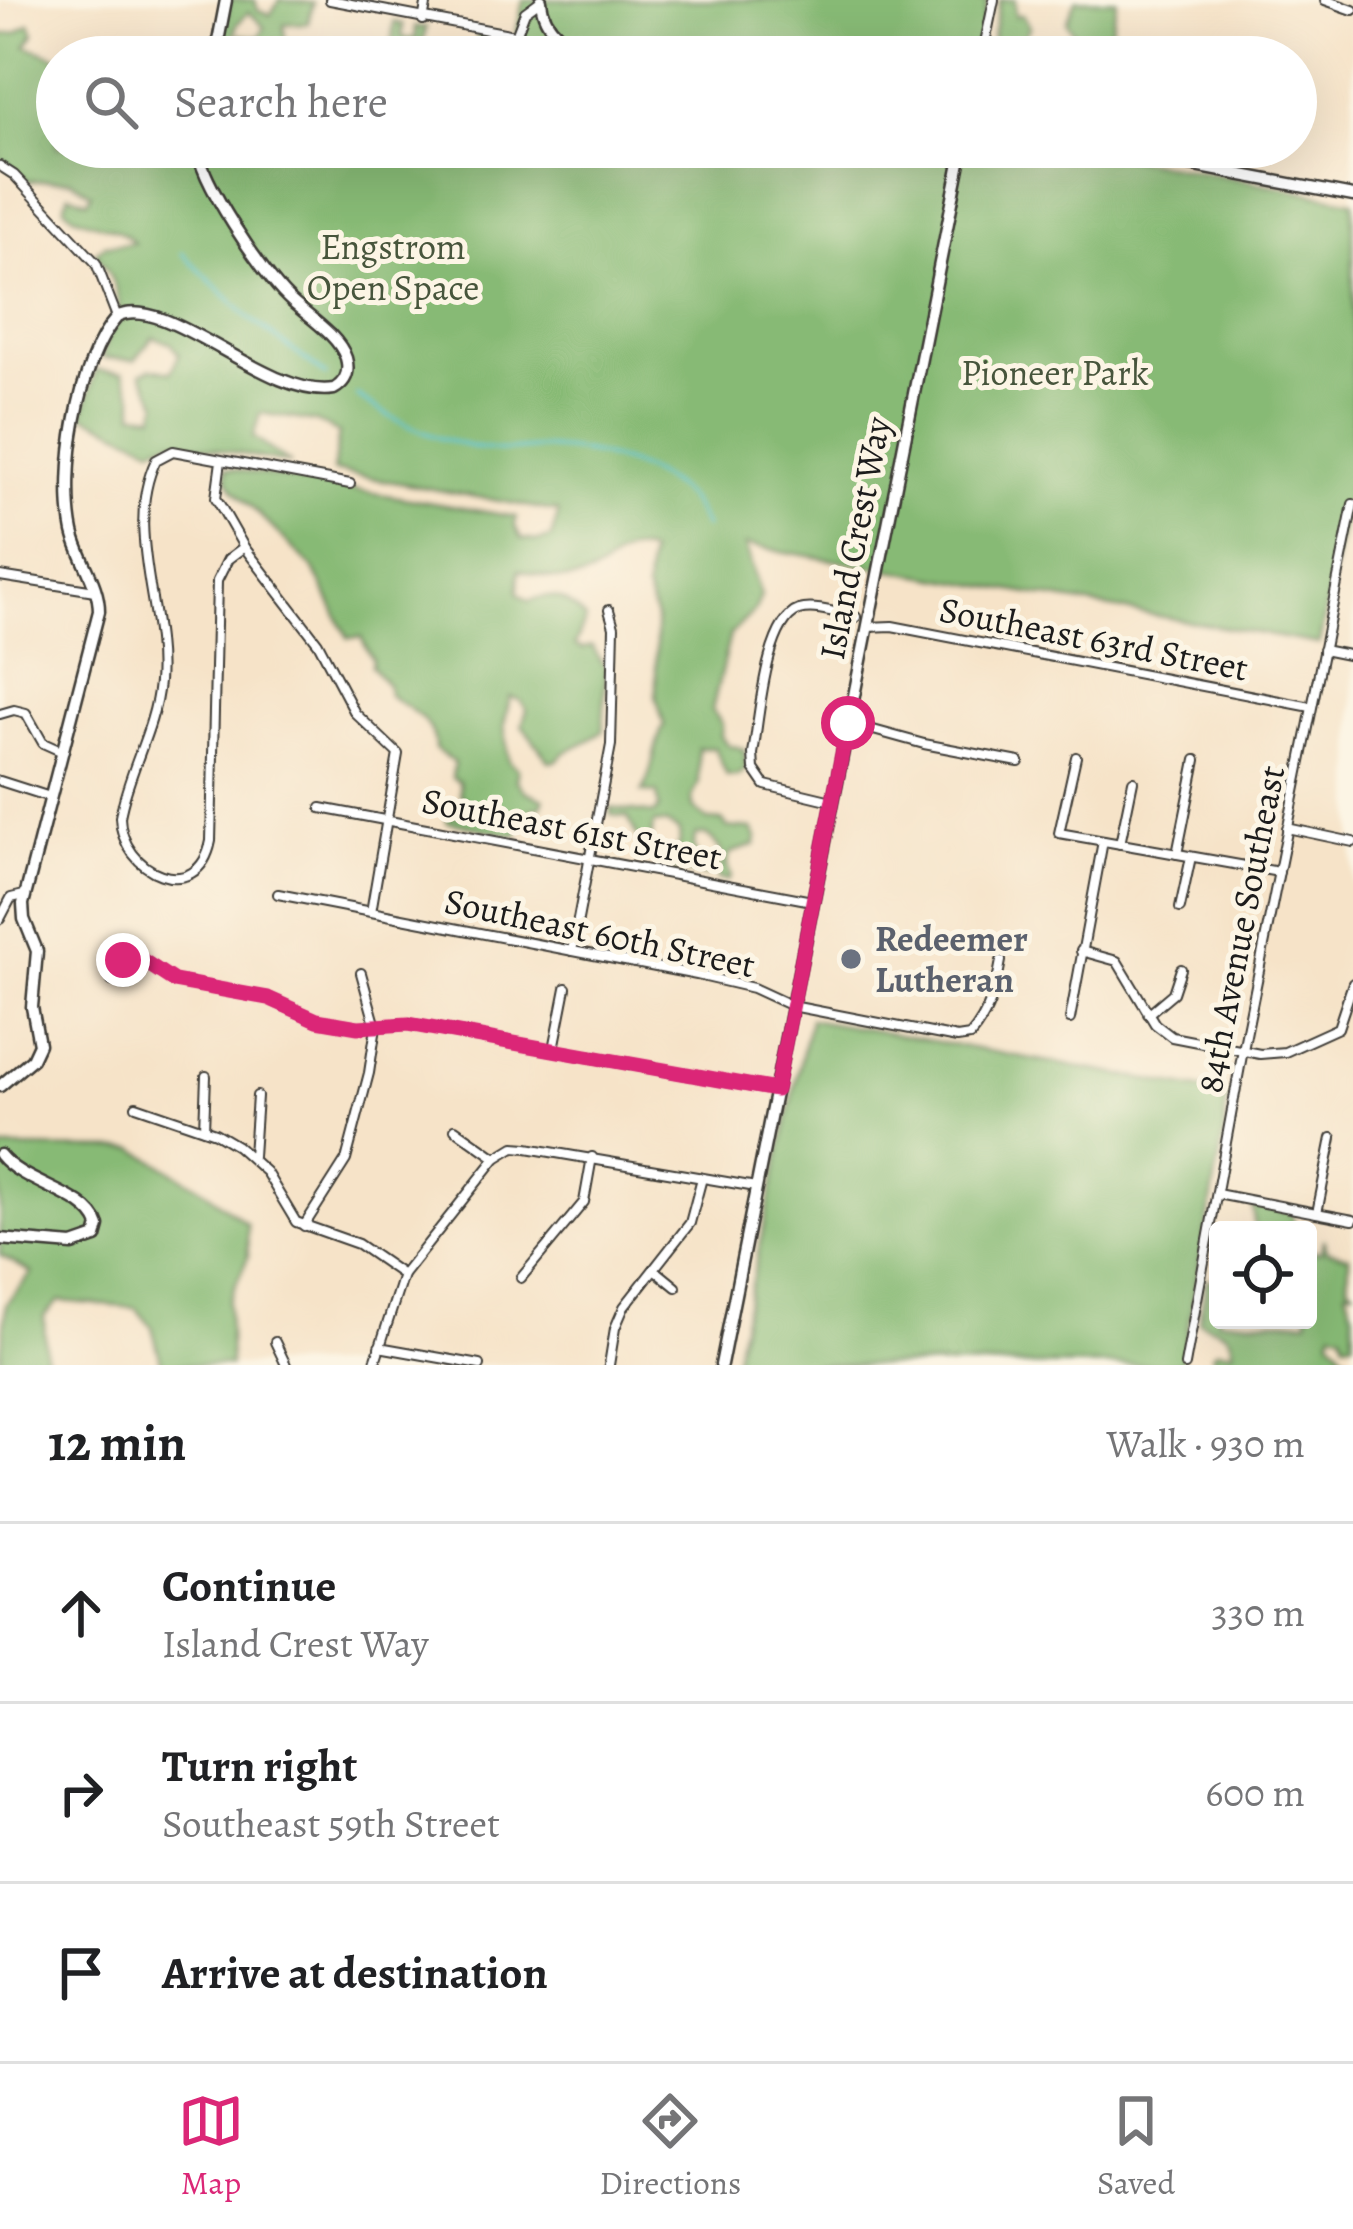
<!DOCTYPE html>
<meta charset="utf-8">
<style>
:root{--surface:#fff;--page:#f2f2f2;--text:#202124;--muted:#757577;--line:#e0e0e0;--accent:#db2777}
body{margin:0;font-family:Alegreya,serif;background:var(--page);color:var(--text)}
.controls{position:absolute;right:36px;bottom:36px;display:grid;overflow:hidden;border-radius:12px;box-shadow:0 12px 48px #0002}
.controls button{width:108px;height:108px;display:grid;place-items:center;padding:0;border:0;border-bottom:3px solid var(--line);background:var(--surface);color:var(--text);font:60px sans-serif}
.stop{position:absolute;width:36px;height:36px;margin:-27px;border:9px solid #db2777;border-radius:50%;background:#fff}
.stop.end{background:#db2777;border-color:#fff;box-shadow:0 3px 12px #0008}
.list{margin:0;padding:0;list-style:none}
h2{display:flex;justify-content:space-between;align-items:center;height:156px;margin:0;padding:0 48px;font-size:51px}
h2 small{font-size:39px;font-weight:400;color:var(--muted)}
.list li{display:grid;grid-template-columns:78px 1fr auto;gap:36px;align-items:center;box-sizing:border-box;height:180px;padding:0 48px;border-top:3px solid var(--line)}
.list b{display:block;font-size:45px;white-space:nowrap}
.list p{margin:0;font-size:39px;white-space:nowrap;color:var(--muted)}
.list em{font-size:39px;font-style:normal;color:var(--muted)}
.icon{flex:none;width:66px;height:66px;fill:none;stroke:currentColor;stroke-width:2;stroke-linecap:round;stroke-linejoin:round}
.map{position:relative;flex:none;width:1353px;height:1365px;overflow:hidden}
.search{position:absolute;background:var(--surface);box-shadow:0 12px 48px #0002;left:36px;right:36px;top:36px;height:132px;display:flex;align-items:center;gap:30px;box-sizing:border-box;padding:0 42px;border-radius:66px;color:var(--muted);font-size:45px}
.sheet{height:696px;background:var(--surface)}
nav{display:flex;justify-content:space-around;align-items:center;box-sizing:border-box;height:168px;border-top:3px solid var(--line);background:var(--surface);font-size:33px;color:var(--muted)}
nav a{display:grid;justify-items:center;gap:6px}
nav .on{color:var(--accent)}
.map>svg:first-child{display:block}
.forest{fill:#87ba74;stroke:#526b48;stroke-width:3}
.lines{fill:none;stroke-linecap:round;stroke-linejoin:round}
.stream{stroke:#58c4d2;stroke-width:3}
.street-casing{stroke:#3d3a36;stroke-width:12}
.secondary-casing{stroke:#3d3a36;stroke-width:15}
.street{stroke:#fff;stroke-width:8}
.secondary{stroke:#fff;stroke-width:10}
.route{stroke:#db2777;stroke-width:15}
.worship-dot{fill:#6b7280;stroke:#fcf5e5;stroke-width:4.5}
.labels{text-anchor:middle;stroke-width:10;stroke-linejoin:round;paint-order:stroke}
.park-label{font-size:36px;fill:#47553c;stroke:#fcf5e5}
.street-label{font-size:36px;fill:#1c1c1c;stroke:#fcf5e5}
.worship-label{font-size:36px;font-weight:bold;fill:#5b616d;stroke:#fcf5e5;text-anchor:start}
</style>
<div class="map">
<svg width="1353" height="1365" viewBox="0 0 1353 1365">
<rect width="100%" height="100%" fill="#fcf5e5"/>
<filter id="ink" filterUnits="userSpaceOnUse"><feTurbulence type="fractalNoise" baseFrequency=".00833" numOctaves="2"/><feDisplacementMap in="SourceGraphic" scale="24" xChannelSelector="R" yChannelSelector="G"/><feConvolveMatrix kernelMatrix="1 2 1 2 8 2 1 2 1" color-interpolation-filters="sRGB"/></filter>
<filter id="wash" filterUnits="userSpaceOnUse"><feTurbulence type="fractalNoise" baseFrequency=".004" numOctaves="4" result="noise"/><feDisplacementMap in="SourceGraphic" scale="48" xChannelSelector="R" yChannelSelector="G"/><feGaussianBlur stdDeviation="2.7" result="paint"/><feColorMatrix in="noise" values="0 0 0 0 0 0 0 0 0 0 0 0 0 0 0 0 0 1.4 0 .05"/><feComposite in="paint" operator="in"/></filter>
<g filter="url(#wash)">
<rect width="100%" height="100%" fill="#f6e3c8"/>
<g class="forest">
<path d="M230 0H255L258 10 270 15 280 0 313 3 308 23 284 24 285 41 306 49 335 48 337 57H243L239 35 259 37 264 27 249 12 237 24 229 56 220 55Z"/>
<path d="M523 0H988L976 57H474L478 34 515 41Z"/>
<path d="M1000 0H1015L1016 16 1023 14 1030 27 1016 48 1008 50 1007 57H989Z"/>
<path d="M1076 0H1117L1107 51 1077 39 1067 22Z"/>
<path d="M394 22 403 25 402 36 406 39 416 38 415 27H426L422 51 443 57H340L356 53 384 55 391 50Z"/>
<path d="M30 24 34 34 26 46 57 57V147H1073L1353 201V470L1319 644 745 545 761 596 755 610 730 635 712 710 722 724 721 737 728 745 744 749 746 769 738 776H727L715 748H698L699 783 692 797 693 807 707 820 723 821 727 827 752 829 757 837 756 845 730 853 727 865 731 877 727 881 718 879C720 856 730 854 706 835H697C688 852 701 855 706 869V876L669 869 680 842 679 831 667 824 654 823 652 837 641 846 628 817 611 815V808L654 814 659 808 657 793 642 792C655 769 652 748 664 725L656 696V618L646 590 649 553C622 541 611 567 588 576 565 584 541 576 519 570L518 593 529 601C555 591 567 599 586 619L575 645 582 649 592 646 606 669 603 731C588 744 570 745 556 761H549L522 725 527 710 520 700 510 697 504 725 509 761 518 769 516 780 525 791 544 799 541 806C524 809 521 820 517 836L447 822 446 816H471L469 803 460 795 459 782 452 778 454 763 435 749C436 721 409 709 389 695L387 685 371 666 372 659 361 637 348 638 314 569 234 490 227 479 226 468 516 517 515 526 521 539 538 541 551 538 559 512 333 471 339 433 316 422 260 413 253 437 291 464 172 440 153 447 83 415 96 370 123 373 134 396V413L155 415 158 402 141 373 152 368 171 372 179 355 171 343 153 337 135 360 102 358 109 334 120 320C120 295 111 272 95 253L105 245 134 243C115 220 85 229 64 207L69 194 87 201 91 193 71 180 28 181 0 159V35L16 33Z"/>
<path d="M78 43 115 48 137 57H64L69 47Z"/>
<path d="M810 1019 1227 1094 1223 1138 1181 1365H733Z"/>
<path d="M0 1148 135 1149 204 1190 247 1224 248 1257 228 1302 230 1365H162L152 1327 136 1308 59 1301 44 1316 46 1365H0L6 1304 32 1273 0 1255Z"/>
<path d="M1253 1206 1291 1213 1296 1230H1254Z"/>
<path d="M1324 1239 1327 1251 1349 1256 1348 1285 1353 1289 1346 1290 1353 1312V1341L1345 1342 1342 1332 1333 1330 1330 1337 1353 1365H1218L1212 1355 1217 1350 1233 1351C1233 1327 1215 1330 1199 1321L1207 1278 1214 1283 1211 1301 1218 1307V1320H1308V1252H1321Z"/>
</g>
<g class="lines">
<g class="stream">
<path d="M182 253 249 318 326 375"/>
<path d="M356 395C396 423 443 444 492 450 510 453 529 447 547 448 594 450 650 464 686 496 694 503 699 517 705 527"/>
</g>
</g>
</g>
<g filter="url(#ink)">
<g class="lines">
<g class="street-casing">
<g id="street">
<path d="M330 0 572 46"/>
<path d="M1325 0 1353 10"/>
<path d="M423 20 427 0"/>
<path d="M515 38 525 12 540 1"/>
<path d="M982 57 994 0"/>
<path d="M0 166 14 175 96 263 117 317"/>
<path d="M221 461 216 498 244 547 228 559 217 581 211 841C198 907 121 873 120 817 128 771 155 729 159 682 165 611 123 529 156 460L173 451 350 484"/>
<path d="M244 547 318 643 355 713 398 754 371 912"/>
<path d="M0 576 95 591"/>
<path d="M867 627 892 626 1311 707"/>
<path d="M1323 650 1353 656"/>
<path d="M0 714 14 710 26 713 43 743 63 752"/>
<path d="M848 723 924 744 1019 762"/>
<path d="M1076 757 1059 833 1279 872"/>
<path d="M0 781 50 797"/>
<path d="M832 801 765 785 754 769 753 754C759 721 765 622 799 610 815 605 840 614 856 617"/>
<path d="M321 808 812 901"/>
<path d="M1287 828 1353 842"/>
<path d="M1120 844 1133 781"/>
<path d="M1177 854 1196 760"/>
<path d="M278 894 697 975 753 988 792 1006 957 1038 970 1036C989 1014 996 989 1001 961"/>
<path d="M1180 908 1191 857"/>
<path d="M0 919 11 898 24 895"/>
<path d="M572 951 611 745 614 627 609 610"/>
<path d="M1081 951 1117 961 1155 1024 1172 1037 1260 1054 1285 1052 1338 1028 1353 983"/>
<path d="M112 981 123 960 136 956 174 981 268 998 317 1020 359 1027 408 1024 775 1090"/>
<path d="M1148 1014 1173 993 1181 969"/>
<path d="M1070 1019 1103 841"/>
<path d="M554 1049 566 988"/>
<path d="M136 1106 215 1133 237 1146 266 1172 296 1222 358 1244 403 1275"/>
<path d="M204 1129 206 1076"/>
<path d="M455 1129 496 1158 514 1147 527 1148 756 1187"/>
<path d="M253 1156 257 1096"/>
<path d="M1217 1194 1353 1220"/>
<path d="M1317 1213 1332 1138"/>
<path d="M304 1226 346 1160 369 1073 376 1027 361 973"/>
<path d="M654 1269 676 1287"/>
<path d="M521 1278 584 1202 592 1157"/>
<path d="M275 1342 286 1365"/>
<path d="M379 1347 480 1365"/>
<path d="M374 1365 403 1275 496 1158"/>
<path d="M609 1365 615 1328 624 1307 690 1223 702 1178"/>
<path d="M1185 1365 1243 1050 1353 504"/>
</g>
</g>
<g class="secondary-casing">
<g id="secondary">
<path d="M541 0C543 34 574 49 603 57"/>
<path d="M215 57 226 0"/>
<path d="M1096 147 1353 196"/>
<path d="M0 1086 32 1059 39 1044 32 1007 37 951 24 919 23 904 99 611C99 583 79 559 73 532 61 474 77 362 117 317 167 292 268 400 334 389 346 382 350 372 346 358 338 334 305 315 288 298 264 275 197 177 198 147"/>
<path d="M0 1155C24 1185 88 1193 99 1226L96 1237 73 1245 0 1239"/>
<path d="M721 1365 963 147"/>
</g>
</g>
<use href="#street" class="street"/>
<use href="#secondary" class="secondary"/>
</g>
</g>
<g class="lines" filter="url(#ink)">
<path class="route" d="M123 960 136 956 174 981 268 998 317 1020 358 1027 408 1024 776 1090 848 723"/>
</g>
<circle class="worship-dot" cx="851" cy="959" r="12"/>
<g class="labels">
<g class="park-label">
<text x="393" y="259">Engstrom<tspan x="393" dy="41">Open Space</tspan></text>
<text x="1055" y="385">Pioneer Park</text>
</g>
<g class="street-label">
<text transform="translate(854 538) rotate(-79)" y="13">Island Crest Way</text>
<text transform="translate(1094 638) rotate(11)" y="13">Southeast 63rd Street</text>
<text transform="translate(572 828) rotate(11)" y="13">Southeast 61st Street</text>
<text transform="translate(1240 929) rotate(-79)" y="13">84th Avenue Southeast</text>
<text transform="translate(600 932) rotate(12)" y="13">Southeast 60th Street</text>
</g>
<g class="worship-label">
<text x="875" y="951">Redeemer<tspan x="875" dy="41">Lutheran</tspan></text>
</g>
</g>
</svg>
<div class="controls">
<button><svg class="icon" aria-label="locate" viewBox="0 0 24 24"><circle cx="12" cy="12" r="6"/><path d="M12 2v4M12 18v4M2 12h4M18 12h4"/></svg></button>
</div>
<div class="stop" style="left:848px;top:723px"></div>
<div class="stop end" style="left:123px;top:960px"></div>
<div class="search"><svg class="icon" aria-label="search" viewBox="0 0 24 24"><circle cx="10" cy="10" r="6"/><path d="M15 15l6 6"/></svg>Search here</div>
</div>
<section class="sheet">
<h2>12 min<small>Walk · 930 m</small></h2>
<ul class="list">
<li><svg class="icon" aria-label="ahead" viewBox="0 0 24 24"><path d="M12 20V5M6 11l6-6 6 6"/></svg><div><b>Continue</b><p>Island Crest Way</p></div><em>330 m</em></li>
<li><svg class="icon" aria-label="right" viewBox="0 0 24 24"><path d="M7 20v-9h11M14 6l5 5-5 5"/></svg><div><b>Turn right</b><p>Southeast 59th Street</p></div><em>600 m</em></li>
<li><svg class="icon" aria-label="arrive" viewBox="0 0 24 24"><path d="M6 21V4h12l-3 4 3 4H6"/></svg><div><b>Arrive at destination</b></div></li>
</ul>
</section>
<nav>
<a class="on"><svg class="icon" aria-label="map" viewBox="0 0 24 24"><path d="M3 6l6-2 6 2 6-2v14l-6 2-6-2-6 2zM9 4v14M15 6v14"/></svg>Map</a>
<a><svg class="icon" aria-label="directions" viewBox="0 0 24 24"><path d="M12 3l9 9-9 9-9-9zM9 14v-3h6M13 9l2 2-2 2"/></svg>Directions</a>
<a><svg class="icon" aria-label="saved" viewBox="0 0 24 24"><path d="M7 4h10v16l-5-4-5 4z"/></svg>Saved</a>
</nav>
